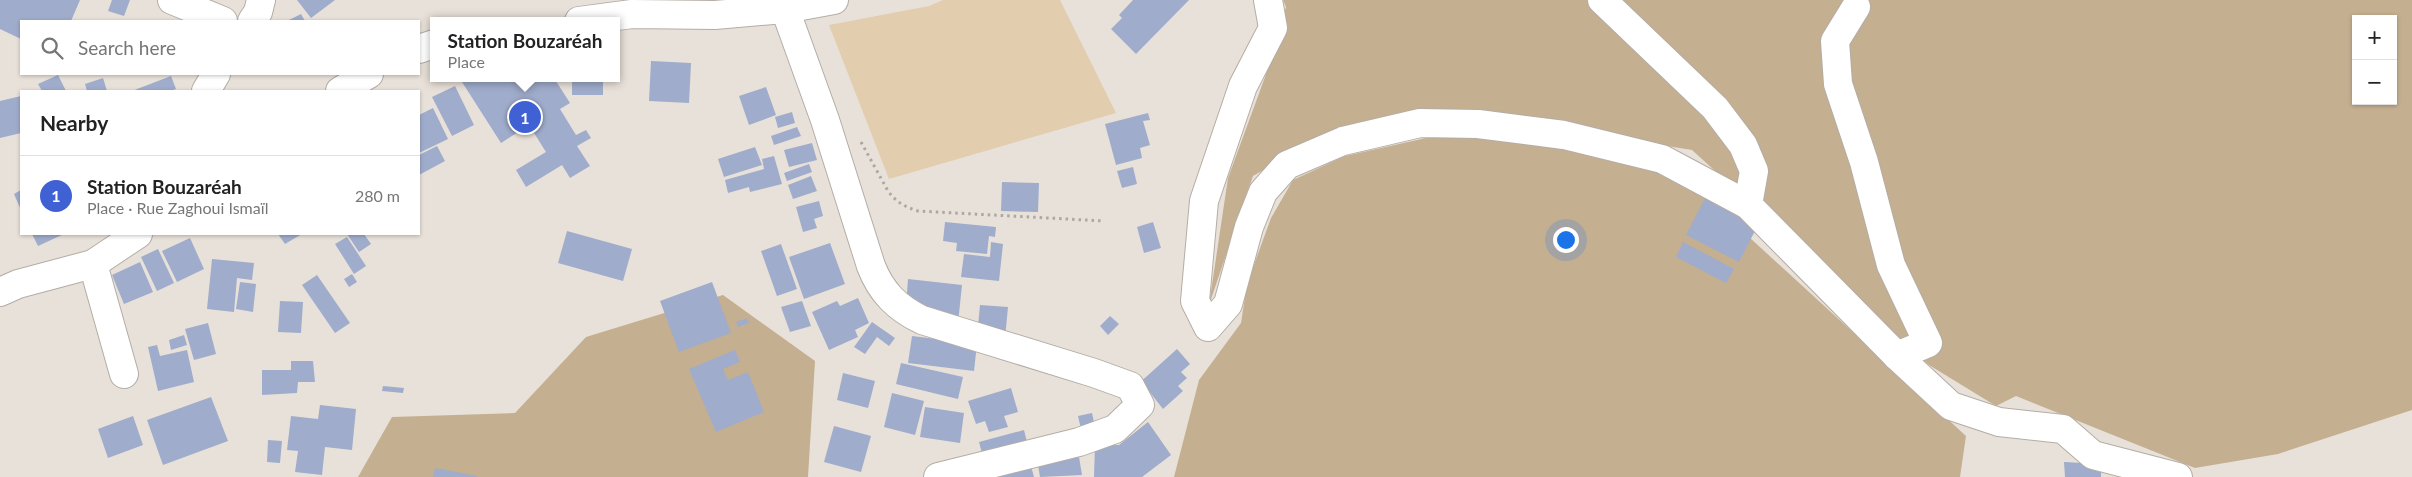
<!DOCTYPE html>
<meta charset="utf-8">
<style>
:root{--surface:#fff;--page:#f6f6f6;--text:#222;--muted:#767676;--line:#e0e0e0;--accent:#4061d3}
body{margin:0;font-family:Lato,sans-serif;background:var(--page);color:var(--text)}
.controls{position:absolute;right:15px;top:15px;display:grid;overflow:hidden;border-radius:0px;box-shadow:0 1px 4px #0004}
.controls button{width:45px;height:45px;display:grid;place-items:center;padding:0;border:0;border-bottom:1px solid var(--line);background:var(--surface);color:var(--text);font:25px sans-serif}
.you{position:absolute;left:1565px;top:239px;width:18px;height:18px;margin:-12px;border:4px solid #fff;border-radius:50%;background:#1a73e8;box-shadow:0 0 0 8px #1a73e833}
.badge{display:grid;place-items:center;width:32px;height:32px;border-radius:50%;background:var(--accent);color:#fff;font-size:16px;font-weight:700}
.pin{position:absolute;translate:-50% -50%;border:2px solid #fff;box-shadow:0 1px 5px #0006}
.popup{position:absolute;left:430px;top:17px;width:190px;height:65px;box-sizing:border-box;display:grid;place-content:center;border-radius:0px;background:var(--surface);filter:drop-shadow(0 1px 4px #0005);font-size:16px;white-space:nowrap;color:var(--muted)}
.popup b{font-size:19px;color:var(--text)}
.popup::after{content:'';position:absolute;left:50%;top:100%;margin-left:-10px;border:10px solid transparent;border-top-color:var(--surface)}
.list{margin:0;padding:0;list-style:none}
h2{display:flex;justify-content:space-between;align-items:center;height:65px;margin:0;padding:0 20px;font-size:21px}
h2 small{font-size:16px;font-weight:400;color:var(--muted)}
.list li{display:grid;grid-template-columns:32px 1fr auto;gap:15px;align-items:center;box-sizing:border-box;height:80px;padding:0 20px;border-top:1px solid var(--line)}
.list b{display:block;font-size:19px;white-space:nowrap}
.list p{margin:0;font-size:16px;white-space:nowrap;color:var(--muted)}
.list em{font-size:16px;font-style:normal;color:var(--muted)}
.icon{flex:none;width:28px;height:28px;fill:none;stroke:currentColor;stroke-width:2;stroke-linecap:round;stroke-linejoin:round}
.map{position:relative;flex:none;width:2412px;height:477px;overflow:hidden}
.search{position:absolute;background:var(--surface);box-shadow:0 1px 4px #0004;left:20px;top:20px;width:400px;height:55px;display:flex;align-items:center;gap:12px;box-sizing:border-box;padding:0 18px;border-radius:0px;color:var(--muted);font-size:19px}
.panel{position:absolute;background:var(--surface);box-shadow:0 1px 4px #0004;left:20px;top:90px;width:400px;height:145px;border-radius:0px}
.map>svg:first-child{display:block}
.green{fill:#e3cdaf}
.forest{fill:#c5af91;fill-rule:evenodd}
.building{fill:#9faccb}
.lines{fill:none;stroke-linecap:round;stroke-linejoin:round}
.minor-casing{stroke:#b4ada5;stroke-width:30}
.path{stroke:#ada7a1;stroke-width:3;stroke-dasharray:2.5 4;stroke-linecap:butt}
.minor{stroke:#fff;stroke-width:28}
</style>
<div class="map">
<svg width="2412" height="477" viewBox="0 0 2412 477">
<rect width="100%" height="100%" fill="#e8e1d9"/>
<path class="green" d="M943 0H1060L1116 113 889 179 829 25 929 6Z"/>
<g class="forest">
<path d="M1283 0H2412V410L2278 454 2195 468 2016 396 1996 406 1929 365 1692 150 1500 119 1322 136 1253 176 1209 305 1228 178 1265 77 1286 7ZM2356 19H2393V101H2356Z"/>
<path d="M1484 135 1588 148 1689 182 1966 436 1960 477H1174L1199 380 1241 323 1247 284 1271 218 1293 180 1345 156 1426 138Z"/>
<path d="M723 295 815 361 808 477H358L392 417 515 413 586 337Z"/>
</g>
<g class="building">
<path d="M0 0H80L71 21H21V39L0 29Z"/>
<path d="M112 0H130L124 16 108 11Z"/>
<path d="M297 0H335L311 18Z"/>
<path d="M1133 0H1189L1136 54 1111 29 1122 18 1119 15Z"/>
<path d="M301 14 305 21H287Z"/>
<path d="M651 61 691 63 689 103 649 101Z"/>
<path d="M58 75 66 91H42L38 84Z"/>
<path d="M171 76 176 89 170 91H132Z"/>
<path d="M103 78 107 91H87L85 84Z"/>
<path d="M469 78H554L570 103 560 109 576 135 586 130 591 138 577 146 590 166 570 178 562 165 526 187 516 170 546 152 529 125 501 143 462 82Z"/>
<rect x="572" y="78" width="31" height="17"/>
<path d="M455 86 474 125 452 136 432 97Z"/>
<path d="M766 87 776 115 749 125 739 96Z"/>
<path d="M21 96V133L0 138V101Z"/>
<path d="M433 108 448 139 419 153V115Z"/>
<path d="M792 112 795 123 778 128 775 117Z"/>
<path d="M1148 113 1150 120 1143 121 1150 145 1140 148 1142 158 1116 165 1105 124Z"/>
<path d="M797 127 801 136 774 145 771 136Z"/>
<path d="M812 143 817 160 789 167 784 150Z"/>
<path d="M437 146 445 161 419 175V155Z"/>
<path d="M755 147 762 165 724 177 718 159Z"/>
<path d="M774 156 782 184 750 192 749 187 728 193 725 180 764 169 762 159Z"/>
<path d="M809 164 812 172 787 181 784 173Z"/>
<path d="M1133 167 1137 184 1122 188 1117 171Z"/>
<path d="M811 176 817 191 793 199 788 185Z"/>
<path d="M1002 182 1039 183 1038 212 1001 211Z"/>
<path d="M21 190V210L14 194Z"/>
<path d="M1706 196 1759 223 1739 262 1686 235Z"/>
<path d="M819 201 823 216 814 219 817 228 803 232 796 207Z"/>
<path d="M945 222 996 227 995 237 989 236 987 254 956 251 957 243 943 241Z"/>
<path d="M1153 222 1161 248 1144 253 1137 227Z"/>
<path d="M567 231 632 249 623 281 558 263Z"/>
<path d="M32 234H64L38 246Z"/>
<path d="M278 234H302L285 244Z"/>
<path d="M347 234H364L371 244 359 252Z"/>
<path d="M347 237 366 266 354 274 335 244Z"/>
<path d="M190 238 204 269 177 282 162 251Z"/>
<path d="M991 242 1003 244 999 281 961 277 964 254 990 257Z"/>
<path d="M1683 242 1734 269 1726 283 1676 257Z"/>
<path d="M830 243 845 284 804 299 789 257Z"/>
<path d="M781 244 797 289 777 296 761 251Z"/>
<path d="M158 249 174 283 157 291 141 257Z"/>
<path d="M212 259 254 263 252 280 237 278 234 312 207 309Z"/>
<path d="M140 262 153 292 124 304 112 275Z"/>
<path d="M352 274 357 282 349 287 344 279Z"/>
<path d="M317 275 350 323 335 333 302 285Z"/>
<path d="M908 279 962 285 958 323 906 306Z"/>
<path d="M240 282 256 284 253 312 236 309Z"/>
<path d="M712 282 731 333 679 352 660 301Z"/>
<path d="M858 298 869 323 855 330 858 337 829 350 812 312 837 301 840 306Z"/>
<path d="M280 301 303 302 301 333 278 332Z"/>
<path d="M802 301 811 326 790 332 781 307Z"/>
<path d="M980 305 1008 307 1005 338 977 336Z"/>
<path d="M1110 316 1119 324 1108 335 1100 326Z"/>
<path d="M747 318 749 323 738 327 736 322Z"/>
<path d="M872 322 895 338 889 346 877 337 865 354 854 347Z"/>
<path d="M208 323 216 354 194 360 185 329Z"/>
<path d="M184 335 187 345 171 350 169 340Z"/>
<path d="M912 336 977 344 974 371 908 363Z"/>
<path d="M157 345 160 356 187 350 194 382 158 391 148 347Z"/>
<path d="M1177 349 1190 364 1181 372 1187 378 1178 386 1183 391 1163 409 1145 386H1136Z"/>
<path d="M735 350 740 362 723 369 728 380 748 372 764 412 716 432 689 369Z"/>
<path d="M291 361H313L315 382H298L297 393 262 395V370H291Z"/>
<path d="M901 363 963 377 958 399 896 384Z"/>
<path d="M843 373 875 381 868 408 837 400Z"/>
<path d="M383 386 404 388 403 393 382 391Z"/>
<path d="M1011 388 1018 412 1004 416 1008 427 989 432 985 421 976 424 968 401Z"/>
<path d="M892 393 924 401 915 435 884 427Z"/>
<path d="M211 397 228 441 163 465 147 420Z"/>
<path d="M320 405 356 409 352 450 325 447 322 475 295 472 298 451 287 450 291 416 318 419Z"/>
<path d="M925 407 964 413 960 443 920 437Z"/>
<path d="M1092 413 1095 427 1081 429 1078 416Z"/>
<path d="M133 416 143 445 108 458 98 429Z"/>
<path d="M1148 422 1171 455 1142 477H1094L1095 445H1119Z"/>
<path d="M834 426 871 436 861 472 824 462Z"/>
<path d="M1024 430 1028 446 983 457 979 442Z"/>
<path d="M268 440 282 441 280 463 267 462Z"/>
<path d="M1079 457 1082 475 1040 477 1038 465Z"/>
<path d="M2064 462 2101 464V477H2065Z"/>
<path d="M1031 466 1034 477H995Z"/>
<path d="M435 468 477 476V477H433Z"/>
</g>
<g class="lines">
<g class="minor-casing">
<g id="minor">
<path d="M172 0 223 21"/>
<path d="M1268 0 1273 28 1243 86 1204 201 1195 301 1208 327 1228 304 1249 227 1263 192 1287 165 1343 141 1420 123 1478 124 1564 135 1662 159 1748 205 1897 356 1951 406 1999 422 2063 429 2093 455 2178 477"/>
<path d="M1602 0 1715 108 1743 145 1754 171 1748 205"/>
<path d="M1856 7 1835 41 1838 84 1864 162 1891 265 1928 343 1897 356"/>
<path d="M785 9 825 120 871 266C881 292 897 308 922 320L1094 373 1130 386 1140 405 1115 429 1079 442 938 477"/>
<path d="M252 21 258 12 261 0"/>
<path d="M579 21 632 14 715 15 785 9 834 0"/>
<path d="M419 49 434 44"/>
<path d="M206 91 216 74"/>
<path d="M340 91 369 74"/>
<path d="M93 264 124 374"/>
<path d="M0 292 18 284 93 264 138 234"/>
</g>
</g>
<path class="path" d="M861 142 888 191C896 202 905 207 918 211L1104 221"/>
<use href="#minor" class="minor"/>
</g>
</svg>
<div class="controls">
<button>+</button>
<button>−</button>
</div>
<div class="you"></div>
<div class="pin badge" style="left:525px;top:117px">1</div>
<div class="popup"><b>Station Bouzaréah</b>Place</div>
<div class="search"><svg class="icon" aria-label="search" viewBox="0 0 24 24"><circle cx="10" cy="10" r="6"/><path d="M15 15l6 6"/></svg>Search here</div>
<section class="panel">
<h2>Nearby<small></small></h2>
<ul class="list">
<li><span class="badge">1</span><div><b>Station Bouzaréah</b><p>Place · Rue Zaghoui Ismaïl</p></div><em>280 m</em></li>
</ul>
</section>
</div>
